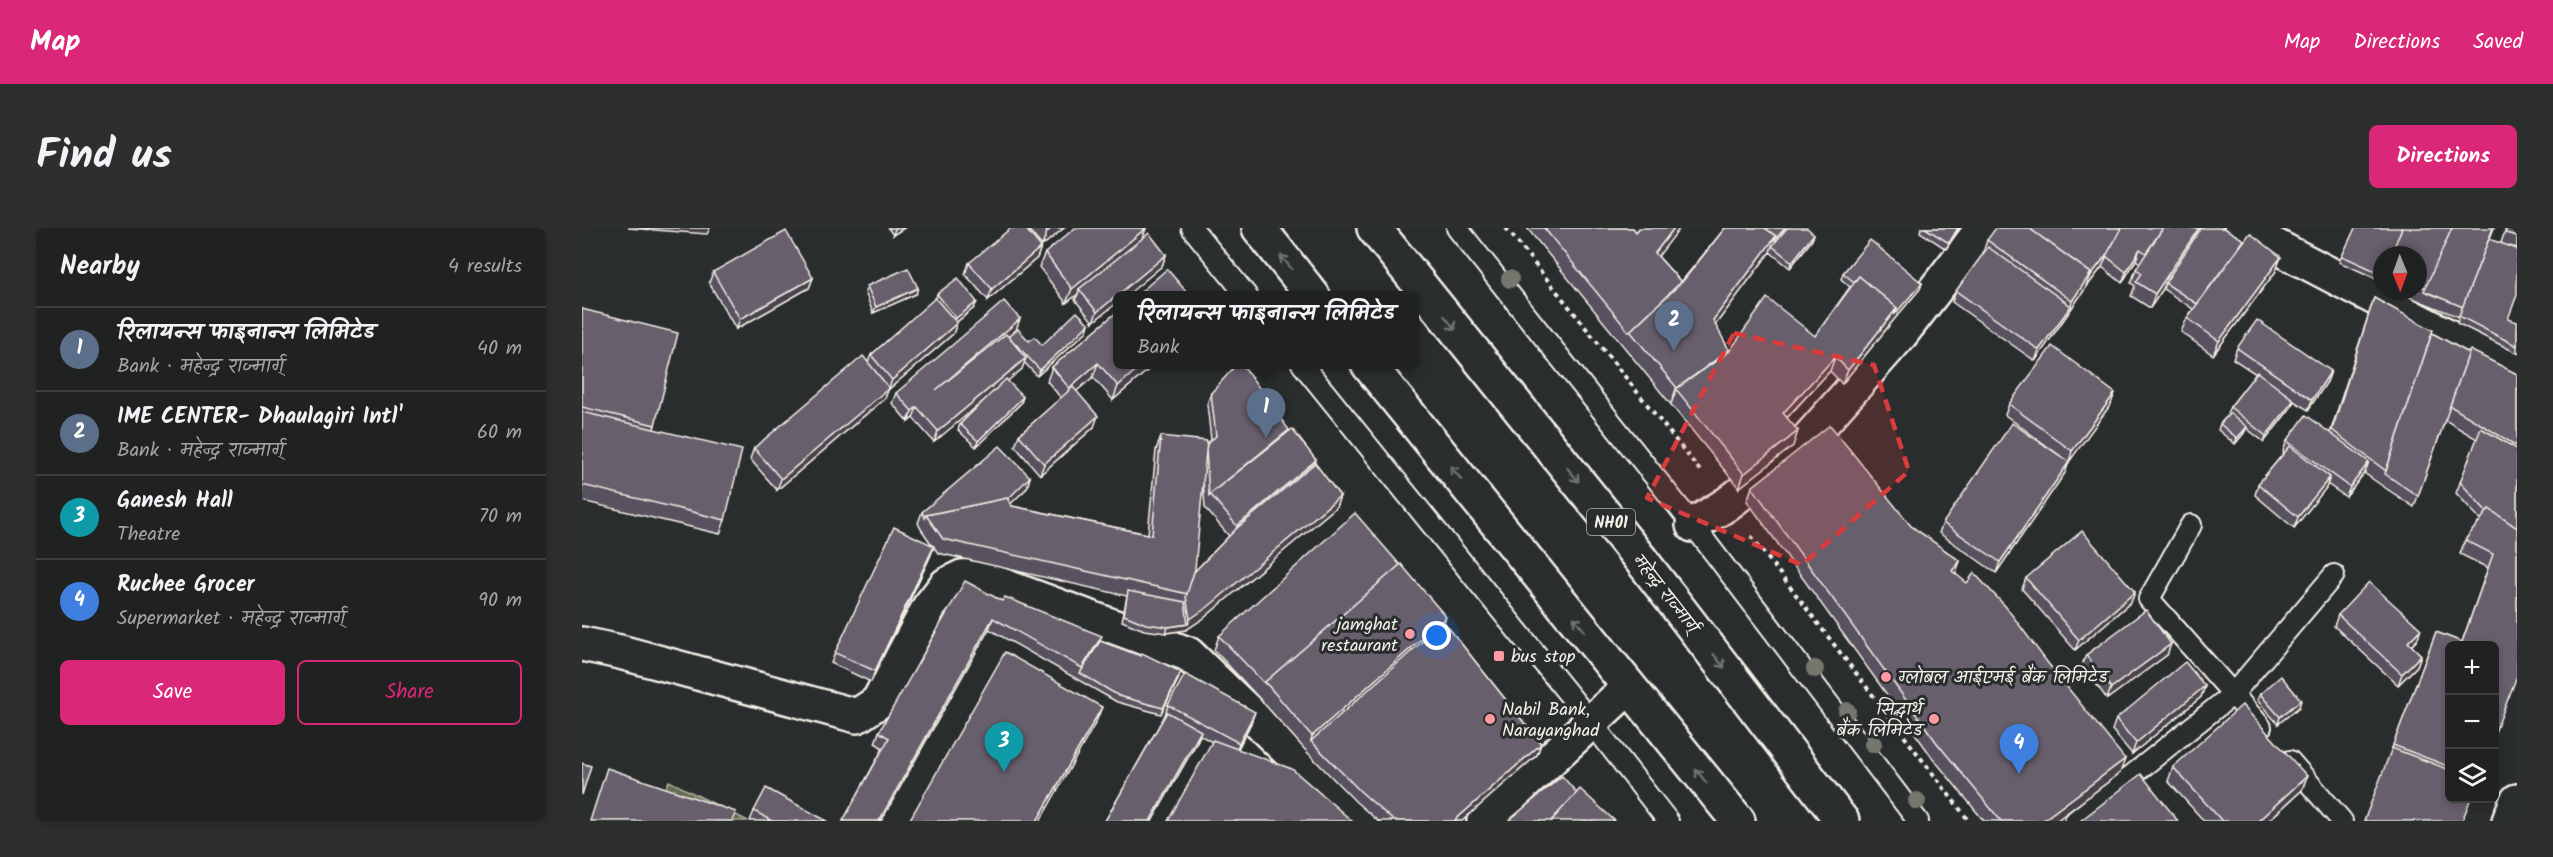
<!DOCTYPE html>
<meta charset="utf-8">
<style>
:root{--surface:#202222;--page:#2d2f2f;--text:#f1f3f6;--muted:#a2a4a5;--line:#3d3f40;--accent:#db2777}
body{margin:0;font-family:Kalam,"Playpen Sans Deva",sans-serif;background:var(--page);color:var(--text)}
.controls{position:absolute;right:18px;bottom:18px;display:grid;overflow:hidden;border-radius:9px;box-shadow:0 3px 9px #0003}
.controls button{width:54px;height:54px;display:grid;place-items:center;padding:0;border:0;border-bottom:2px solid var(--line);background:var(--surface);color:var(--text);font:30px sans-serif}
.compass{position:absolute;left:1791px;top:18px;width:54px;height:54px;border-radius:50%;background:var(--surface);box-shadow:0 3px 9px #0003;rotate:179deg}
.you{position:absolute;left:855px;top:408px;width:21px;height:21px;margin:-15px;border:4px solid #fff;border-radius:50%;background:#1a73e8;box-shadow:0 0 0 9px #1a73e833}
.badge{display:grid;place-items:center;width:39px;height:39px;border-radius:50%;background:var(--accent);color:#fff;font-size:20px;font-weight:700}
.pin{position:absolute;translate:-50% -50px;filter:drop-shadow(0 2px 3px #0008)}
.pin::after{content:'';position:absolute;top:32px;width:21px;height:18px;background:inherit;clip-path:polygon(0 0,100% 0,50% 100%)}
.popup{position:absolute;left:531px;top:63px;width:306px;height:78px;box-sizing:border-box;display:grid;place-content:center;border-radius:9px;background:var(--surface);filter:drop-shadow(0 2px 4px #0005);font-size:20px;white-space:nowrap;color:var(--muted)}
.popup b{font-size:22px;color:var(--text)}
.popup::after{content:'';position:absolute;left:50%;top:100%;margin-left:-12px;border:12px solid transparent;border-top-color:var(--surface)}
.list{margin:0;padding:0;list-style:none}
h2{display:flex;justify-content:space-between;align-items:center;height:78px;margin:0;padding:0 24px;font-size:26px}
h2 small{font-size:20px;font-weight:400;color:var(--muted)}
.list li{display:grid;grid-template-columns:39px 1fr auto;gap:18px;align-items:center;box-sizing:border-box;height:84px;padding:0 24px;border-top:2px solid var(--line)}
.list b{display:block;font-size:22px;white-space:nowrap}
.list p{margin:0;font-size:20px;white-space:nowrap;color:var(--muted)}
.list em{font-size:20px;font-style:normal;color:var(--muted)}
.actions{display:flex;gap:12px;padding:18px 24px}
.actions a{flex:1;padding:14px 0;border:2px solid var(--accent);border-radius:9px;text-align:center;font-size:21px;color:var(--accent)}
.actions .main{background:var(--accent);color:#fff}
.icon{flex:none;width:33px;height:33px;fill:none;stroke:currentColor;stroke-width:2;stroke-linecap:round;stroke-linejoin:round}
.map{position:relative;flex:none;width:1935px;height:593px;overflow:hidden;border-radius:9px}
header{display:flex;align-items:center;gap:36px;box-sizing:border-box;height:84px;padding:0 30px;background:var(--accent);color:#fff}
header strong{font-size:28px}
nav{display:flex;gap:33px;margin-inline-start:auto;font-size:21px}
.intro{display:flex;align-items:center;justify-content:space-between;box-sizing:border-box;height:144px;padding:0 36px}
h1{margin:0;font-size:42px}
.button{padding:15px 27px;border-radius:9px;background:var(--accent);color:#fff;font-size:21px;font-weight:700}
main{display:flex;gap:36px;padding:0 36px}
aside{flex:1;background:var(--surface);border-radius:9px;box-shadow:0 3px 9px #0003}
.map>svg:first-child{display:block}
.grass{fill:url(#grass-dots);stroke:#acae9c;stroke-width:1.5}
.lines{fill:none;stroke-linecap:round;stroke-linejoin:round}
.service-casing{stroke:#f4f1e8;stroke-width:24}
.minor-casing{stroke:#f4f1e8;stroke-width:38}
.tertiary-casing{stroke:#f4f1e8;stroke-width:38}
.trunk-casing{stroke:#f4f1e8;stroke-width:38}
.path{stroke:#f4f1e8;stroke-width:4;stroke-dasharray:4.5 4.5;stroke-linecap:butt}
.service{stroke:#2a2d2e;stroke-width:20}
.minor{stroke:#2a2d2e;stroke-width:33}
.tertiary{stroke:#2a2d2e;stroke-width:33}
.trunk{stroke:#2a2d2e;stroke-width:33}
.tree{fill:#75776e}
.wall{fill:#59515e;stroke:#f4f1e8;stroke-width:1.5;fill-rule:evenodd}
.shaded-wall{fill:#49424c;stroke:#f4f1e8;stroke-width:1.5}
.building{fill:#685e6d;stroke:#f4f1e8;stroke-width:1.5}
.oneway{stroke:#71726f}
.marked{fill:#d93c3b;fill-opacity:0.2;stroke:#d93c3b;stroke-width:4.5;stroke-dasharray:12 8;stroke-linejoin:round}
.poi-dot{fill:#ff9aa2;stroke:#2a2d2e;stroke-width:2}
.labels{text-anchor:middle;stroke-width:6;stroke-linejoin:round;paint-order:stroke}
.shield{fill:#2a2d2e;stroke:#b7b6b0;stroke-width:1.5}
.shield-label{font-size:16px;font-weight:bold;fill:#f4f1e8}
.street-label{font-size:18px;fill:#f4f1e8;stroke:#2a2d2e}
.poi-label{font-size:18px;fill:#f4f1e8;stroke:#2a2d2e;text-anchor:start}
</style>
<header>
<strong>Map</strong>
<nav><a>Map</a><a>Directions</a><a>Saved</a></nav>
</header>
<div class="intro"><h1>Find us</h1><a class="button">Directions</a></div>
<main>
<aside>
<h2>Nearby<small>4 results</small></h2>
<ul class="list">
<li><span class="badge" style="background:#5c6f8a">1</span><div><b>रिलायन्स फाइनान्स लिमिटेड</b><p>Bank · महेन्द्र राज्मार्ग्</p></div><em>40 m</em></li>
<li><span class="badge" style="background:#5c6f8a">2</span><div><b>IME CENTER- Dhaulagiri Intl'</b><p>Bank · महेन्द्र राज्मार्ग्</p></div><em>60 m</em></li>
<li><span class="badge" style="background:#0f9aa8">3</span><div><b>Ganesh Hall</b><p>Theatre</p></div><em>70 m</em></li>
<li><span class="badge" style="background:#3f7fe0">4</span><div><b>Ruchee Grocer</b><p>Supermarket · महेन्द्र राज्मार्ग्</p></div><em>90 m</em></li>
</ul>
<div class="actions"><a class="main">Save</a><a>Share</a></div>
</aside>
<div class="map">
<svg width="1935" height="593" viewBox="0 0 1935 593">
<defs>
<pattern id="grass-dots" width="8" height="8" patternUnits="userSpaceOnUse" patternTransform="scale(1.5)"><rect width="8" height="8" fill="#636a4f"/><path d="M2 2h.1M6 6h.1" fill="none" stroke="#7a8068" stroke-width="1.8" stroke-linecap="round"/></pattern>
</defs>
<rect width="100%" height="100%" fill="#2a2d2e"/>
<filter id="ink" filterUnits="userSpaceOnUse"><feTurbulence type="fractalNoise" baseFrequency=".0167" numOctaves="2"/><feDisplacementMap in="SourceGraphic" scale="12" xChannelSelector="R" yChannelSelector="G"/><feConvolveMatrix kernelMatrix="1 2 1 2 8 2 1 2 1" color-interpolation-filters="sRGB"/></filter>
<g filter="url(#ink)">
<path class="grass" d="M87 553 166 593H134L77 574Z"/>
<g class="lines">
<g class="service-casing">
<g id="service">
<path d="M610 0 665 68"/>
<path d="M875 0 1111 297 1336 593"/>
<path d="M720 136 1009 494 1086 593"/>
<path d="M1609 297 1567 371 1651 466 1752 347"/>
<path d="M1708 533 1760 593"/>
<path d="M1493 593 1651 466 1679 499"/>
</g>
</g>
<g class="minor-casing">
<g id="minor">
<path d="M1659 0 1935 144"/>
<path d="M1111 297 1145 276 1218 220 1319 106 1401 0"/>
<path d="M0 416 38 424 275 488 296 474 347 379 364 357 380 349 395 348 606 426 779 593"/>
<path d="M902 593 1047 459"/>
</g>
</g>
<g class="tertiary-casing">
<path id="tertiary" d="M1927 593 1935 573"/>
</g>
<g class="trunk-casing">
<g id="trunk">
<path d="M677 0 731 68"/>
<path d="M792 0 1064 338 1260 593"/>
<path d="M786 136 1156 593"/>
</g>
</g>
<g class="path">
<path d="M924 0 1120 245"/>
<path d="M1169 308 1387 593"/>
</g>
<use href="#service" class="service"/>
<use href="#minor" class="minor"/>
<use href="#tertiary" class="tertiary"/>
<use href="#trunk" class="trunk"/>
</g>
<g class="tree">
<circle cx="928" cy="51" r="9"/>
<circle cx="1233" cy="441" r="9"/>
<circle cx="1265" cy="483" r="9"/>
<circle cx="1291" cy="516" r="9"/>
<circle cx="1335" cy="573" r="9"/>
</g>
<g class="wall">
<path d="M306 0H322L311 7Z"/>
<path d="M445 0H482L460 18Z"/>
<path d="M564 0 561 9 584 27 580 38 536 68V74L511 94 493 72 496 66 484 75 457 39 463 25Z"/>
<path d="M945 0H1051L1099 54 1143 0 1232 6 1230 12 1208 40 1188 24 1133 97 1147 122 1233 108 1268 59 1259 51 1261 45 1340 55 1338 61 1310 94 1260 156 1248 143 1205 190 1211 218 1157 260Z"/>
<path d="M1339 0H1378L1364 21 1338 4Z"/>
<path d="M1642 0 1694 43 1631 127 1599 104 1605 90 1611 81 1581 61 1568 80 1549 68 1553 58 1549 55 1554 41 1558 35 1554 32 1540 55 1520 39 1503 61 1453 133 1370 74 1374 63 1400 28 1405 12Z"/>
<path d="M1912 0 1877 88 1919 15 1924 0H1935V20L1923 17 1926 91 1935 94V125L1875 95 1877 88V89L1813 63H1836V27H1800V57L1797 56 1798 52 1757 34 1760 28Z"/>
<path d="M459 19 455 30 406 72 383 46 387 35Z"/>
<path d="M131 44 231 50 227 60 154 101 127 55Z"/>
<path d="M285 58 334 66 291 85 283 64Z"/>
<path d="M355 66 392 80 375 94 371 106 306 162 303 170 195 262 168 231 172 220 286 134 289 127 354 70Z"/>
<path d="M1792 70 1850 105 1887 125 1935 146V448L1868 417V570L1810 520 1854 404 1880 414 1906 340 1878 326 1883 312 1899 292 1874 265 1895 211 1863 192 1832 279 1799 257 1782 245 1764 269 1745 256 1744 260 1712 300 1673 267 1676 256 1702 225 1701 223 1705 213 1748 205Z"/>
<path d="M0 81 73 197 72 201 143 292 138 306 0 273Z"/>
<path d="M536 83 573 136 531 172 511 149 494 163 512 199 458 247 433 218 437 207 479 170 465 153 470 139Z"/>
<path d="M434 102 447 113 460 117 505 103 455 148 442 134 440 141 425 153 439 175 394 219 376 202 378 196 403 171 352 214 331 190 326 194 310 175 314 165Z"/>
<path d="M1655 120 1749 143 1745 154 1726 182 1712 173 1710 178 1682 214 1664 200 1662 205 1653 216 1636 202 1638 196 1647 186 1645 185 1648 179 1674 146 1651 131Z"/>
<path d="M629 165 707 202 758 268 754 279 622 390 604 402 584 405 562 402 540 393 545 368 356 325 352 319 348 329 289 454 249 435 253 425 350 317 339 301 336 295 340 284 448 249 445 260 428 276 430 278 566 306 574 222 579 208 625 216 629 212 625 176ZM621 251 623 280 647 308 612 344Z"/>
<path d="M1427 176H1529L1487 233 1483 245 1414 345 1357 305 1361 295 1477 227 1423 187Z"/>
<path d="M1170 259 1329 298 1378 333 1373 346 1538 545 1474 593H1402L1350 529 1165 273Z"/>
<path d="M1444 350 1553 364 1549 374 1493 422 1440 361Z"/>
<path d="M420 373 518 413 597 450 579 486 535 474 407 401 299 593H261L301 520 293 515 297 504Z"/>
<path d="M1756 387 1835 412 1829 418 1839 427 1835 438 1816 457 1752 398Z"/>
<path d="M862 394 959 516 955 527 880 593H796L774 574 725 524 677 470 632 422 637 408Z"/>
<path d="M1504 427H1585L1525 471 1500 437Z"/>
<path d="M1623 458 1619 469 1550 526 1530 502 1534 491Z"/>
<path d="M1678 466 1717 479 1696 496 1675 472Z"/>
<path d="M586 477 669 495 656 521 630 514 618 507 615 514 570 593H523L583 487Z"/>
<path d="M1591 539 1725 548 1720 562 1686 593H1622L1586 553Z"/>
<path d="M172 583 245 593H168Z"/>
</g>
<g class="shaded-wall">
<path d="M46 0H128L125 6Z"/>
<path d="M314 0H322L311 7 313 1Z"/>
<path d="M470 0H482L460 18 465 4Z"/>
<path d="M564 0 559 13 497 61 496 66 484 75 490 61Z"/>
<path d="M1092 0H1098L1068 39 1073 25Z"/>
<path d="M1203 0H1208L1190 18 1188 24 1125 108 1131 92 1194 8Z"/>
<path d="M1376 0H1378L1364 21 1367 15Z"/>
<path d="M1617 0H1621L1583 55 1581 61 1568 80 1573 66Z"/>
<path d="M1232 6 1230 12 1208 40 1210 34Z"/>
<path d="M459 19 455 30 406 72 410 61Z"/>
<path d="M1558 21 1554 32 1540 55 1544 44Z"/>
<path d="M1526 25 1520 39 1503 61 1509 47Z"/>
<path d="M584 27 580 38 544 68H536V74L511 94 515 84Z"/>
<path d="M1699 29 1694 43 1631 127 1637 113Z"/>
<path d="M1509 45 1503 61 1453 133 1457 122 1489 78 1490 73Z"/>
<path d="M231 50 227 60 154 101 158 91Z"/>
<path d="M1340 55 1338 61 1310 94 1260 156 1266 142 1315 80Z"/>
<path d="M336 60 334 66 291 85 294 79Z"/>
<path d="M395 74 392 80 372 96 374 90Z"/>
<path d="M438 91 434 102 350 173 354 162Z"/>
<path d="M375 95 371 106 306 162 310 152Z"/>
<path d="M507 96 505 103 455 148 458 142Z"/>
<path d="M1147 122 1142 138 1094 161 1089 176 1095 160Z"/>
<path d="M1253 129 1248 143 1196 199 1201 185Z"/>
<path d="M444 130 440 141 352 214 356 203Z"/>
<path d="M516 135 511 149 482 174 487 160Z"/>
<path d="M561 136H573L531 172 536 158Z"/>
<path d="M1749 143 1745 154 1726 182 1730 172Z"/>
<path d="M307 160 303 170 195 262 199 251Z"/>
<path d="M1533 165 1529 176 1487 234 1490 223Z"/>
<path d="M441 169 439 175 394 219 396 213Z"/>
<path d="M1712 172 1710 178 1682 214 1684 208Z"/>
<path d="M335 179 331 190 326 194 330 183Z"/>
<path d="M516 188 512 199 458 247 462 236Z"/>
<path d="M1665 199 1662 205 1653 216 1655 210Z"/>
<path d="M1216 203 1211 218 1157 260 1162 246Z"/>
<path d="M734 232 729 246 650 312 655 298Z"/>
<path d="M1487 234 1483 245 1414 345 1418 334Z"/>
<path d="M1787 234 1783 244 1764 269 1768 259Z"/>
<path d="M448 249 445 260 420 284 352 298Z"/>
<path d="M1748 249 1744 260 1712 300 1716 289Z"/>
<path d="M758 268 754 279 622 390 604 402 584 405 586 399 606 396 608 391Z"/>
<path d="M352 318 348 329 289 454 293 443Z"/>
<path d="M1378 333 1373 347 1370 343Z"/>
<path d="M1553 364 1549 374 1493 422 1497 412Z"/>
<path d="M864 389 858 405 729 513 730 508Z"/>
<path d="M411 390 407 401 299 593H297Z"/>
<path d="M1839 401 1835 412 1822 425 1826 414Z"/>
<path d="M1589 416 1585 427 1525 471 1529 460Z"/>
<path d="M1839 427 1835 438 1816 457 1820 446Z"/>
<path d="M1623 458 1619 469 1550 526 1554 515Z"/>
<path d="M1719 472 1717 479 1696 496 1698 489Z"/>
<path d="M520 479 514 494 458 593H455Z"/>
<path d="M673 484 669 495 653 526 657 515Z"/>
<path d="M619 503 615 514 570 593H568Z"/>
<path d="M959 516 955 527 880 593H872Z"/>
<path d="M1543 531 1538 545 1474 593H1460Z"/>
<path d="M1725 548 1720 562 1686 593H1676Z"/>
</g>
<g class="building">
<path d="M429 0H443L459 19 410 61 387 35Z"/>
<path d="M462 0H470L465 4Z"/>
<path d="M493 0H564L490 61 463 25Z"/>
<path d="M962 0H1051L1054 4 1057 0H1092L1073 25 1099 54 1048 103 1047 104Z"/>
<path d="M1143 0H1183L1194 8 1131 92 1147 122 1095 160 1048 103 1101 53Z"/>
<path d="M1183 0H1203L1192 13 1194 8Z"/>
<path d="M1205 0H1225L1232 6 1210 34 1190 18Z"/>
<path d="M1343 0H1376L1367 15Z"/>
<path d="M1414 0H1447L1509 45 1490 73 1405 12Z"/>
<path d="M1447 0H1539L1526 25 1509 47V45Z"/>
<path d="M1540 0H1581L1564 25 1558 21 1544 44 1524 28Z"/>
<path d="M1581 0H1617L1573 66 1554 54 1560 45 1554 41Z"/>
<path d="M1619 0H1642L1662 12 1615 76 1583 55Z"/>
<path d="M1773 0H1820L1809 27H1800V46L1760 28Z"/>
<path d="M1820 0H1870L1844 60 1836 57V27H1809Z"/>
<path d="M1870 0H1911L1881 79 1842 63Z"/>
<path d="M1925 0H1935V8L1923 5Z"/>
<path d="M204 3 231 50 158 91 131 44Z"/>
<path d="M567 5 584 27 515 84 497 61Z"/>
<path d="M1668 5 1699 29 1637 113 1605 90Z"/>
<path d="M1907 11 1935 21V67L1926 91 1935 94V118L1877 88Z"/>
<path d="M1288 12 1340 55 1312 87 1315 80 1277 48 1272 54 1261 45Z"/>
<path d="M1406 19 1489 78 1457 122 1374 63Z"/>
<path d="M326 40 336 60 294 79 285 58Z"/>
<path d="M585 41 608 68H554Z"/>
<path d="M1277 48 1315 80 1266 142 1253 129 1201 185 1216 203 1162 246 1094 161 1147 124 1185 70 1233 108Z"/>
<path d="M376 50 395 74 374 90 355 66Z"/>
<path d="M353 70 375 95 310 152 289 127Z"/>
<path d="M1792 70 1851 102 1804 243 1750 202Z"/>
<path d="M422 73 438 91 354 162 424 106 444 130 356 203 335 179 330 183 314 165Z"/>
<path d="M0 81 96 105 73 197 0 179Z"/>
<path d="M536 83V136H561L536 158 516 135 487 160 470 139Z"/>
<path d="M495 84 507 96 458 142 427 109 436 101 447 113 453 109 460 117Z"/>
<path d="M1675 92 1749 143 1730 172 1655 120Z"/>
<path d="M1850 105 1887 125 1836 268 1803 246Z"/>
<path d="M1470 118 1533 165 1490 223 1427 176Z"/>
<path d="M1888 122 1935 146V218L1868 178Z"/>
<path d="M281 128 307 160 199 251 172 220Z"/>
<path d="M655 136H660L707 202 628 266 627 269 624 222 625 216 634 208 629 165Z"/>
<path d="M1675 144 1712 172 1684 208 1648 179Z"/>
<path d="M424 151 441 169 396 213 378 196Z"/>
<path d="M491 159 516 188 462 236 437 207Z"/>
<path d="M0 184 160 222 143 292 0 257V230L1 225H0Z"/>
<path d="M1648 185 1665 199 1655 210 1638 196Z"/>
<path d="M1724 187 1787 234 1768 259 1705 213Z"/>
<path d="M1430 195 1487 234 1418 334 1361 295Z"/>
<path d="M1248 197 1329 298 1378 333 1370 343 1385 355 1392 345 1424 379 1465 434 1543 531 1460 593H1419L1355 515 1170 259Z"/>
<path d="M1899 200 1935 221V300L1907 281 1905 284 1878 254Z"/>
<path d="M710 201 734 232 655 298 628 266Z"/>
<path d="M579 208 625 213 613 341 606 366 361 311 344 287 425 270 430 278 570 307Z"/>
<path d="M418 218 448 249 426 271 425 270 344 287 343 290 340 284Z"/>
<path d="M1708 218 1748 249 1716 289 1676 256Z"/>
<path d="M733 235 758 268 626 379 608 391 604 369 612 344 654 301Z"/>
<path d="M1907 281 1935 300V448L1912 507V417H1868V539L1811 517 1854 404 1880 414 1911 326 1883 312Z"/>
<path d="M773 285 818 337 683 454V456L637 408Z"/>
<path d="M312 299 352 318 293 443 253 425Z"/>
<path d="M1500 303 1553 364 1497 412 1444 350Z"/>
<path d="M819 336 864 389 730 508 683 454Z"/>
<path d="M383 353 420 373 423 369 520 408 500 440 411 390 297 593H261L307 510 297 504Z"/>
<path d="M1787 354 1839 401 1826 414 1839 427 1820 446 1756 387Z"/>
<path d="M546 363 603 374 606 396 586 399 564 396 542 387Z"/>
<path d="M1564 382 1589 416 1529 460 1504 427Z"/>
<path d="M862 394 959 516 872 593H812L778 563 729 513Z"/>
<path d="M518 413 559 428 560 425 599 444 581 480 537 468 498 445Z"/>
<path d="M423 424 520 479 455 593H327Z"/>
<path d="M1603 434 1623 458 1554 515 1534 491Z"/>
<path d="M603 446 673 484 657 515 586 477Z"/>
<path d="M1699 448 1719 472 1698 489 1678 466Z"/>
<path d="M1660 477 1725 548 1676 593H1640L1591 539Z"/>
<path d="M585 484 619 503 568 593H523Z"/>
<path d="M631 512 710 541 770 593H586Z"/>
<path d="M1810 520 1868 542V570H1889L1880 593H1782Z"/>
<path d="M0 535 9 538 0 567Z"/>
<path d="M25 540 154 584 150 593H8Z"/>
<path d="M1559 546 1596 593H1498Z"/>
<path d="M980 548 995 565 969 593H926Z"/>
<path d="M184 560 245 593H190L172 583Z"/>
<path d="M998 561 1033 593H969Z"/>
</g>
<defs><path id="oneway-shaft" d="M-6 0H5M1.5-3L5.5 0L1.5 3" fill="none" stroke-width="1.6" stroke-linecap="round" stroke-linejoin="round" transform="scale(1.5)"/></defs>
<g class="oneway">
<use href="#oneway-shaft" transform="translate(704 34) rotate(-129)"/>
<use href="#oneway-shaft" transform="translate(868 95) rotate(51)"/>
<use href="#oneway-shaft" transform="translate(874 245) rotate(-129)"/>
<use href="#oneway-shaft" transform="translate(991 247) rotate(51)"/>
<use href="#oneway-shaft" transform="translate(997 396) rotate(-129)"/>
<use href="#oneway-shaft" transform="translate(1137 433) rotate(52)"/>
<use href="#oneway-shaft" transform="translate(1119 548) rotate(-129)"/>
</g>
</g>
<path class="marked" d="M1152 105 1292 137 1327 243 1220 337 1065 270Z"/>
<g class="poi-dot">
<circle cx="828" cy="406" r="6"/>
<rect x="911" y="422" width="12" height="12" rx="3"/>
<circle cx="1304" cy="449" r="6"/>
<circle cx="908" cy="491" r="6"/>
<circle cx="1352" cy="491" r="6"/>
</g>
<g class="labels">
<rect class="shield" x="1005" y="281" width="48" height="26" rx="4.5"/>
<g class="shield-label">
<text x="1029" y="300">NH01</text>
</g>
<g class="street-label">
<text transform="translate(1084 365) rotate(52)" y="6">महेन्द्र राज्मार्ग्</text>
</g>
<g class="poi-label">
<text x="816" y="402" text-anchor="end">jamghat<tspan x="816" dy="21">restaurant</tspan></text>
<text x="929" y="434">bus stop</text>
<text x="1316" y="455">ग्लोबल आईएमई बैंक लिमिटेड</text>
<text x="920" y="487">Nabil Bank,<tspan x="920" dy="21">Narayanghad</tspan></text>
<text x="1340" y="487" text-anchor="end">सिद्धार्थ<tspan x="1340" dy="21">बैंक लिमिटेड</tspan></text>
</g>
</g>
</svg>
<div class="controls">
<button>+</button>
<button>−</button>
<button><svg class="icon" aria-label="layers" viewBox="0 0 24 24"><path d="M12 4l9 5-9 5-9-5zM3 14l9 5 9-5"/></svg></button>
</div>
<svg class="compass" viewBox="-18 -18 36 36"><path d="M0-13l5 13h-10z" fill="#e53935"/><path d="M0 13l5-13h-10z" fill="#a2a4a5"/></svg>
<div class="you"></div>
<div class="pin badge" style="left:684px;top:210px;background:#5c6f8a">1</div>
<div class="popup"><b>रिलायन्स फाइनान्स लिमिटेड</b>Bank</div>
<div class="pin badge" style="left:1092px;top:123px;background:#5c6f8a">2</div>
<div class="pin badge" style="left:422px;top:544px;background:#0f9aa8">3</div>
<div class="pin badge" style="left:1437px;top:546px;background:#3f7fe0">4</div>
</div>
</main>
